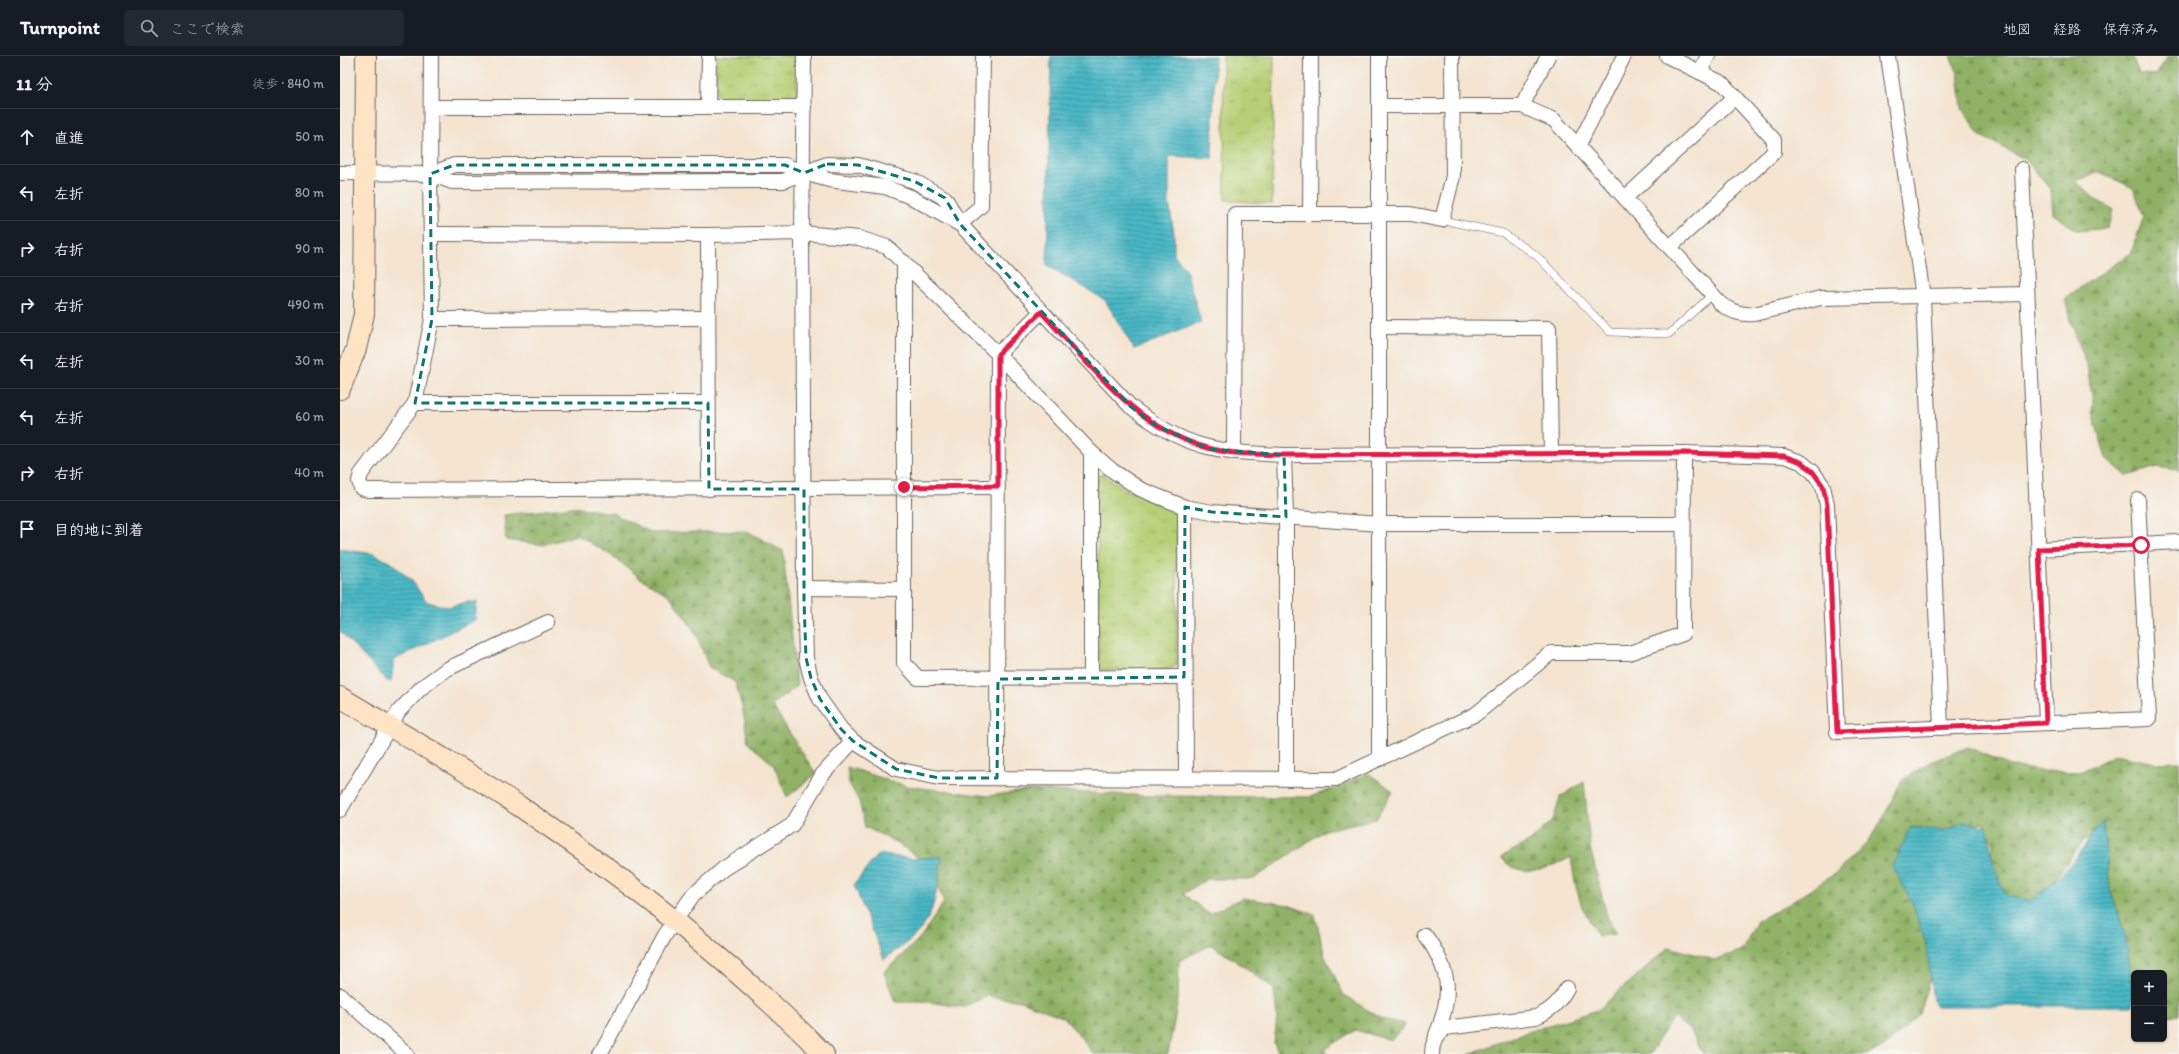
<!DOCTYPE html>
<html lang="ja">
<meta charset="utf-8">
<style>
:root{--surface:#171b24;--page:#242831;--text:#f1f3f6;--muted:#9ea1a6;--line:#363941}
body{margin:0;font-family:Itim,"Klee One",sans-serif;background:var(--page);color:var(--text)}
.controls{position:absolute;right:12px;bottom:12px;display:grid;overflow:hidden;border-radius:6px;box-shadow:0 1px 3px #0004}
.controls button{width:36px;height:36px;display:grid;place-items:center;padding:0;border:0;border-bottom:1px solid var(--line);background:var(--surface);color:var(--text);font:20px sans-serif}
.stop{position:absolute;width:12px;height:12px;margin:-9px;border:3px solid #e11d48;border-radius:50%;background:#fff}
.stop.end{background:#e11d48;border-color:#fff;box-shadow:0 1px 4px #0008}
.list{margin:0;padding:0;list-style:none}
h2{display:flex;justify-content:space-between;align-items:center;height:52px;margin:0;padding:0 16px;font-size:17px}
h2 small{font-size:13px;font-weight:400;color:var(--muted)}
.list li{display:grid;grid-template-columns:26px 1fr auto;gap:12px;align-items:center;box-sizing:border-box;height:56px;padding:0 16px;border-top:1px solid var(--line)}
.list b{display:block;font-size:15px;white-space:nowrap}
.list em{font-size:13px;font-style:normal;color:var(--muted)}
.icon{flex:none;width:22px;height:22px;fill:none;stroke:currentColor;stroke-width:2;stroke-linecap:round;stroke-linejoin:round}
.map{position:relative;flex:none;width:1839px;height:998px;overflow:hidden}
header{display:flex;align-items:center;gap:24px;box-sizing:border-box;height:56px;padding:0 20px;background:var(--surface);border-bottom:1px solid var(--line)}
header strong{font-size:19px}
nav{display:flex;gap:22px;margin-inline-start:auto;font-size:14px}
.search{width:280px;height:36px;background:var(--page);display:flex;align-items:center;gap:10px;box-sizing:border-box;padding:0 14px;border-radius:6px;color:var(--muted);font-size:15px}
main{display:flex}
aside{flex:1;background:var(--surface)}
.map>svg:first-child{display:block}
.grass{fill:url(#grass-tufts);stroke:#6a7648}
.forest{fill:url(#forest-firs);stroke:#566741}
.water{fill:url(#water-rules);stroke:#336a70}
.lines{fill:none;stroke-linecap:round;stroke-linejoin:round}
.lane-casing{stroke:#68625b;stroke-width:8}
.street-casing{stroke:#68625b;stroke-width:16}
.secondary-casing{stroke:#68625b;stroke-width:22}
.lane{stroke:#fff;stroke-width:7}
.street{stroke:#fff;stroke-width:14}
.secondary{stroke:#fee4c5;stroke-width:20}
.route{stroke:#e11d48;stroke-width:5}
.marked{fill:none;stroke:#0f766e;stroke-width:3;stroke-dasharray:8 5;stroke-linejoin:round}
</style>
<header>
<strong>Turnpoint</strong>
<div class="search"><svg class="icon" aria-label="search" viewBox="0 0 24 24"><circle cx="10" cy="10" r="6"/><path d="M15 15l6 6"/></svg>ここで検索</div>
<nav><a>地図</a><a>経路</a><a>保存済み</a></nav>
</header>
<main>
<aside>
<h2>11 分<small>徒歩 · 840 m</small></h2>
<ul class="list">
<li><svg class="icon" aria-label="ahead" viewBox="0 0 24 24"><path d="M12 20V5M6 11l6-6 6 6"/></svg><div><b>直進</b></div><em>50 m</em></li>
<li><svg class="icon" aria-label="left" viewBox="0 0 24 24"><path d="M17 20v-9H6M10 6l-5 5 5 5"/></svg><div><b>左折</b></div><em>80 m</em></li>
<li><svg class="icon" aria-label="right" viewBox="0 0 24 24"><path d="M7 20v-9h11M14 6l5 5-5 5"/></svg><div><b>右折</b></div><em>90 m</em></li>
<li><svg class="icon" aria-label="right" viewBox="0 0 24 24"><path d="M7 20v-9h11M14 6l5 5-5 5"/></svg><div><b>右折</b></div><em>490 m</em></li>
<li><svg class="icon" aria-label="left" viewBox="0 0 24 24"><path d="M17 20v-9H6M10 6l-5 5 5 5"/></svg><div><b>左折</b></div><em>30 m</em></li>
<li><svg class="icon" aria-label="left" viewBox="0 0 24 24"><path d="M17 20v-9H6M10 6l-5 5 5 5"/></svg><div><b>左折</b></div><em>60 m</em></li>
<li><svg class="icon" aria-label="right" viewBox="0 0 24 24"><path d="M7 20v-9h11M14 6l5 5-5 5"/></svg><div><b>右折</b></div><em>40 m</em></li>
<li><svg class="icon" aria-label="arrive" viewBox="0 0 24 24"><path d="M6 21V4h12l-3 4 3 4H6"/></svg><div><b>目的地に到着</b></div></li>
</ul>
</aside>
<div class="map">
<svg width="1839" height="998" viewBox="0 0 1839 998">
<defs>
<pattern id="grass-tufts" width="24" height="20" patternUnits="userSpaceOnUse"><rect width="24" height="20" fill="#b7cf74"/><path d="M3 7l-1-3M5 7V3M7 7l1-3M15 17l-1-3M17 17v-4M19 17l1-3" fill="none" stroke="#9db164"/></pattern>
<pattern id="forest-firs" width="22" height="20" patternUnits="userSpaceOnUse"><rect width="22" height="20" fill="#91b266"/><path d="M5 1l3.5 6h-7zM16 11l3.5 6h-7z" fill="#7c9858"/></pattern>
<pattern id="water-rules" width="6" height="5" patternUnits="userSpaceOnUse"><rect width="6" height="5" fill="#4ab7c5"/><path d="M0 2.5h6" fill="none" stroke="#3d949f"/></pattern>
</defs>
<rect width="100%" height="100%" fill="#f6f6f2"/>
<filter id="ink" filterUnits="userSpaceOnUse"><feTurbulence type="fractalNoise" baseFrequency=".025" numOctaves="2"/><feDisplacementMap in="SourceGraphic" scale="8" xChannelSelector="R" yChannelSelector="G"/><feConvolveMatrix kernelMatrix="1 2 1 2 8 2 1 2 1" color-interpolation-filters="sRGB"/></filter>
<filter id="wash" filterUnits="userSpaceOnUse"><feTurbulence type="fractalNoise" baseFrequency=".012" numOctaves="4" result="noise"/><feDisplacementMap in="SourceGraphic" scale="16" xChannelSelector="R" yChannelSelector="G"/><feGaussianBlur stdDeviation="0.9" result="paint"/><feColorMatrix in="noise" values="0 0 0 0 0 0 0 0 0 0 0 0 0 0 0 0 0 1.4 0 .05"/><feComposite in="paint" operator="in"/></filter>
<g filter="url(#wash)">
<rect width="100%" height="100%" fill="#f4e4d0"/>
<g class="grass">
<path d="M376 0H456L457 41 450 43H381L376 39Z"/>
<path d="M883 0H934L932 148 885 144Z"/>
<path d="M762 418 785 433 837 457V609L829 614H762L759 611 757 422Z"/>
</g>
<g class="forest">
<path d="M1610 0H1792L1799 18 1816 19 1828 0H1839V414L1817 411 1787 420 1766 402 1752 356 1753 346 1747 309 1730 264 1725 242 1791 197 1804 160 1793 132 1760 116 1736 125 1756 144 1773 153 1768 172 1738 175 1713 158 1711 133 1685 103 1639 79 1622 52 1618 17Z"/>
<path d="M232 451 272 457 312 477 407 475 443 495 457 630 432 649 476 718 447 741 433 708 408 687 403 654 395 626 369 611 355 576 330 540 299 521 274 501 237 479 203 489 166 484 164 459Z"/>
<path d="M1628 691 1670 710 1701 715 1740 716 1775 699 1815 707 1839 706V959L1824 960V917H1794V939L1791 936 1772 855 1760 783 1744 784 1705 836 1686 849 1650 835 1653 789 1644 766 1588 776 1563 787 1562 823 1587 879 1593 912 1579 958 1548 988 1529 998H1470L1447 992 1425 998H1363L1351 975 1333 961 1310 998H1129L1184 977 1258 954 1329 891 1375 904 1402 894 1417 865 1449 848 1496 817 1528 786 1543 762 1562 724 1590 706Z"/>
<path d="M507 711 567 730 647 740 694 734 811 740 970 741 998 731 1028 717 1053 735 1036 763 985 774 914 823H867L843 838 869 858 902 842 948 849 975 859 985 901 1004 939 1042 963 1066 968 1051 984 1015 974 985 993 987 998H939L934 987 937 962 934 933 905 911 871 889 839 905 838 945 828 998H754L725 962 681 945 648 940 622 951 588 946H555L544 916 580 882 604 846C600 837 598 828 593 820 582 798 546 781 525 771L519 745 509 727Z"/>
<path d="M1244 726 1250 791 1267 860 1276 878 1258 880 1242 851 1235 827 1231 801C1211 812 1178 825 1161 801L1190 785 1213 764 1220 741Z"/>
</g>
<g class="water">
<path d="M711 0H875L872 102 829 100V147L834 178V199L846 214 861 266 794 293 765 244 707 209Z"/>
<path d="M0 493 34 498 53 508 72 525 87 546 108 551 127 546H137L135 564 54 604 51 626 46 624 0 575Z"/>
<path d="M1624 766 1647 770 1654 811 1666 839 1690 845C1707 832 1724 817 1737 800 1747 789 1752 776 1763 766L1770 833 1785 878 1792 927 1793 950H1596L1593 946 1587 891 1572 846 1552 810 1571 771 1604 775Z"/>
<path d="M538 798 575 803 602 800C598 821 597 850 584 869 575 882 557 894 544 903L514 829Z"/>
</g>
</g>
<g filter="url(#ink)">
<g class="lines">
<g class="lane-casing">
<path id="lane" d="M1102 164 1163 177 1197 200 1270 276 1329 278 1373 238"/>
</g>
<g class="street-casing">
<g id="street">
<path d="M91 0 90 118 92 263 75 347 21 418 19 425 21 432 28 434 657 431"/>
<path d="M464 0 462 177 464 532 466 602 471 622 480 643 501 673 513 685 556 713 599 722 996 723 1136 658 1211 597H1289L1343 578 1344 397"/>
<path d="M1039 0V703"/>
<path d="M1327 0 1382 27 1434 84V96L1330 191"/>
<path d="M1548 0 1583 241 1601 672"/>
<path d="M1360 16 1368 0"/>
<path d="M368 49 369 0"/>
<path d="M1039 50H1182L1214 64 1382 249C1393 256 1401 259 1414 258L1481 242 1687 238"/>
<path d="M1182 50 1208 0"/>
<path d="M91 51H464"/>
<path d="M1238 90 1284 0"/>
<path d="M1682 113 1706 667"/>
<path d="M0 117 90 118 112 126 443 125 464 117 489 124 545 131 571 141 619 168"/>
<path d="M90 118 114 109H445L464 117 487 108 518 109 574 125 605 142 620 168 790 350C845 393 876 396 944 399L1344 397 1444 400 1461 406 1473 416 1483 430 1487 449 1497 676 1809 663 1798 444"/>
<path d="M1285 142 1395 41"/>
<path d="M970 158 971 0"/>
<path d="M620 168 641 150 643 0"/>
<path d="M92 178 368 179 462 177 519 182 547 191 658 298 751 396 773 415 800 433 817 440 845 451 872 456 1040 468H1343"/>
<path d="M368 179 369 433"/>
<path d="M564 206V607L578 622 844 621"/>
<path d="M92 263 368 262"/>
<path d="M1039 271 1209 272 1211 398"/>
<path d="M75 347H368"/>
<path d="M751 396V622"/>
<path d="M894 396 895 158H1071L1102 164 1113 120 1112 0"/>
<path d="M944 399 946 461V722"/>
<path d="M845 451 846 722"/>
<path d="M1699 493 1839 486"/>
<path d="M464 532 564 533"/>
<path d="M657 722 658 298 701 256"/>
<path d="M0 754 59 655 81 632 107 613 208 566"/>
<path d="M1085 879C1111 915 1113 938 1096 979"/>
<path d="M0 939 67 998"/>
<path d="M260 998 325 879 353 839 383 813 452 769 482 719 513 685"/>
<path d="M1092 998C1092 986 1096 980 1105 972L1196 961C1210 955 1219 947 1227 932"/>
</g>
</g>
<g class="secondary-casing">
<g id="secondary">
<path d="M0 333 16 293 24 258 26 0"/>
<path d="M0 641C60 677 121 711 179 750 288 823 390 905 484 998"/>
</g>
</g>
<use href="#lane" class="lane"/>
<use href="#street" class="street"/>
<use href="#secondary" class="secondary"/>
</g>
</g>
<g class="lines" filter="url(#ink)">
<path class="route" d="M564 431 658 430V298L701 256C750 308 796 373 868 392 892 399 919 398 944 399L1344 397 1444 400 1461 406 1473 416 1483 430 1487 449 1497 676 1706 667 1699 493 1801 489"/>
</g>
<path class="marked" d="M487 108 518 109 574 125 605 142 620 168 790 350 815 369 869 393 944 399 946 461 872 456 845 451 844 621 658 623 657 722H599L556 713 513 685 501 673 480 643 471 622 466 602 464 545V433H369L368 347H75L92 263 90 118 114 109H445L464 117Z"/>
</svg>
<div class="controls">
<button>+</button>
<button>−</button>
</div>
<div class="stop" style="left:1801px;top:489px"></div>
<div class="stop end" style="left:564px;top:431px"></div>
</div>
</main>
